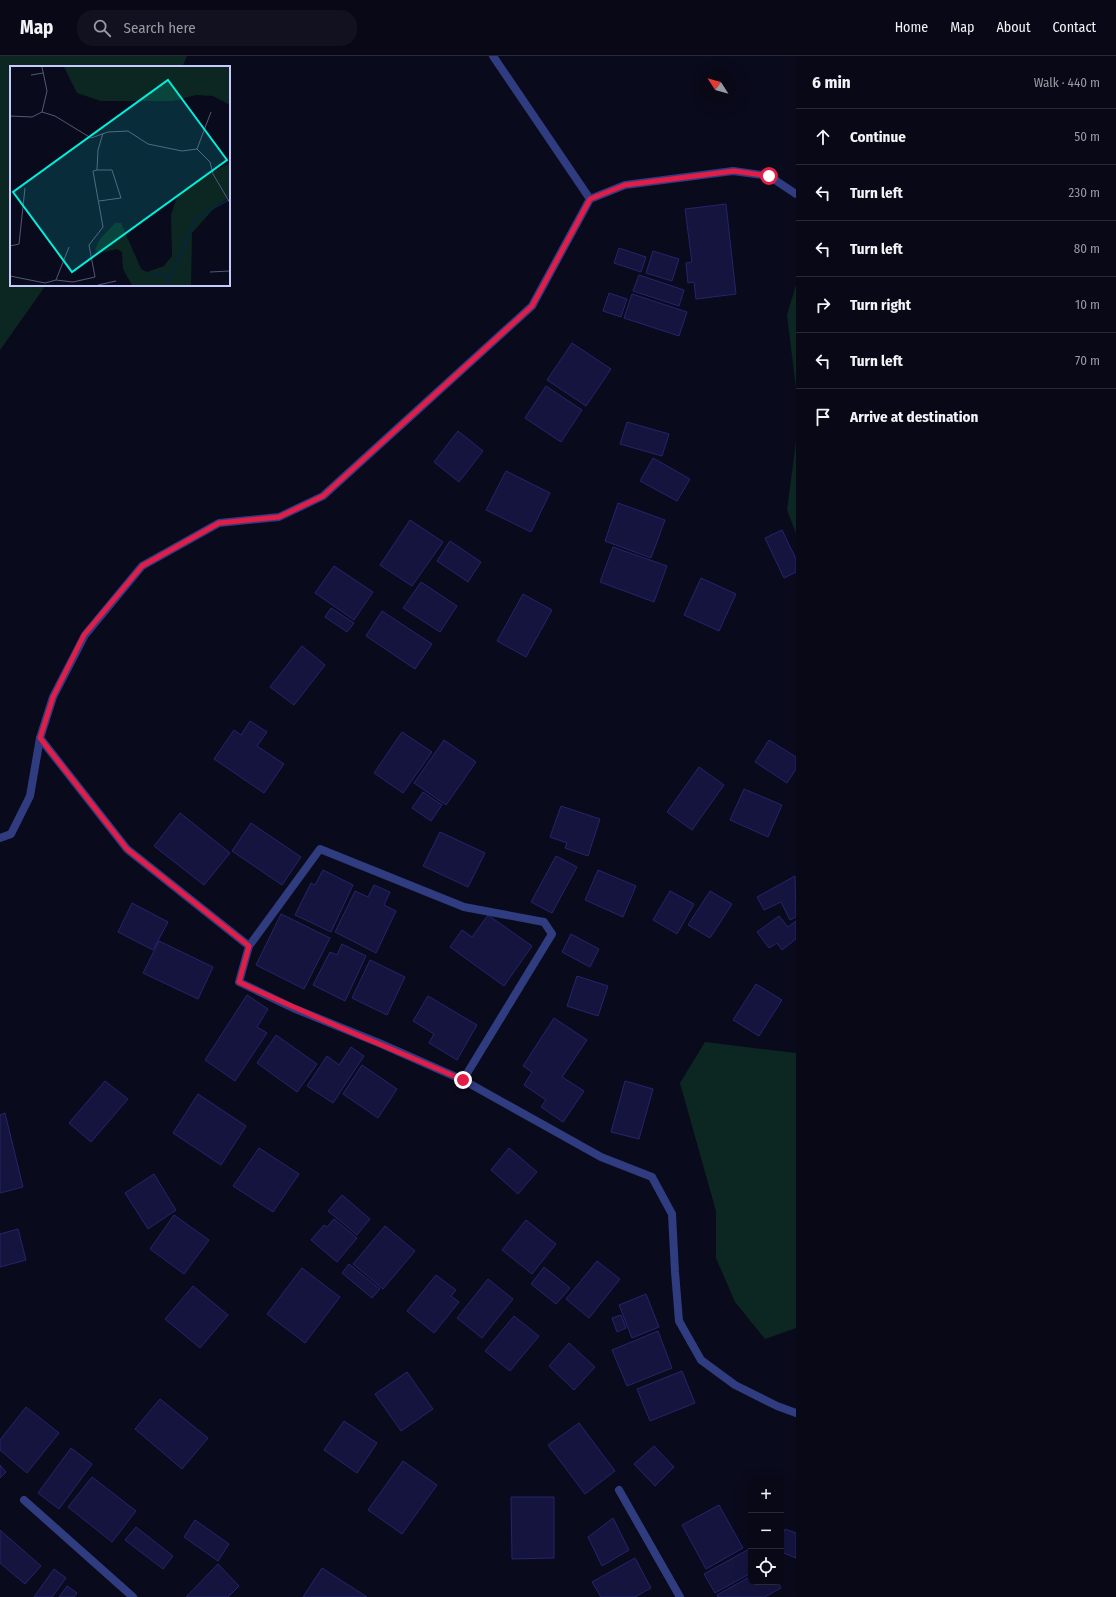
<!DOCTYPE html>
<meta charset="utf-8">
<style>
:root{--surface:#080816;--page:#11111f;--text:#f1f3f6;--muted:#989aa1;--line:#292935}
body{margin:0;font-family:"Fira Sans Condensed",sans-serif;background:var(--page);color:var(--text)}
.controls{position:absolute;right:12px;bottom:12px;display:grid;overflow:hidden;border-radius:8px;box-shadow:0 4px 16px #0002}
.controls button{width:36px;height:36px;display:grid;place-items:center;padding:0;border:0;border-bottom:1px solid var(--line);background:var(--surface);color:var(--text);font:20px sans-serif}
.compass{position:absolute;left:700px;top:12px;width:36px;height:36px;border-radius:50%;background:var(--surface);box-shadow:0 4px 16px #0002;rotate:306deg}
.stop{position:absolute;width:12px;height:12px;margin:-9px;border:3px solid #e11d48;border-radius:50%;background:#fff}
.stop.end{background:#e11d48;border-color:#fff;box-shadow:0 1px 4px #0008}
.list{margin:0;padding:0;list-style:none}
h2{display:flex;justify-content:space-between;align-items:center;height:52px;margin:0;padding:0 16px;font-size:17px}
h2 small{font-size:13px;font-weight:400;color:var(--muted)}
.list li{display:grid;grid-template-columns:26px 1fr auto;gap:12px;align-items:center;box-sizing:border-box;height:56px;padding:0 16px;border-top:1px solid var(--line)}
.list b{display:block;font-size:15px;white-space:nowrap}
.list em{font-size:13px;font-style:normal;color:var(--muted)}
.icon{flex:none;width:22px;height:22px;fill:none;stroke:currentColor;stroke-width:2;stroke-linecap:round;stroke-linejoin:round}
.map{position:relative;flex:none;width:796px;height:1541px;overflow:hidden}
header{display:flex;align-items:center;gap:24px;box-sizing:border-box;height:56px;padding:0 20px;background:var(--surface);border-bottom:1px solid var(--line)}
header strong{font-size:19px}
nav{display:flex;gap:22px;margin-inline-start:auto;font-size:14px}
.search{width:280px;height:36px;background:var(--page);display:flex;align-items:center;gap:10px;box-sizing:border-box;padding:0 14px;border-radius:16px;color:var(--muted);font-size:15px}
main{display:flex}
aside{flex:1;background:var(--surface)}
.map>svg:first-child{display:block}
.green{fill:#0c2721}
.building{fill:#15143f;stroke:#25246d}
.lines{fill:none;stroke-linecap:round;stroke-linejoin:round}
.minor{stroke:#303c80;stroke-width:8}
.route{stroke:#e11d48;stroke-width:5}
.inset-river{fill:none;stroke:#07253f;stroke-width:2}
.inset-road{fill:none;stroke:#555777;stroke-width:1}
.view{fill:#00f0db;fill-opacity:0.15;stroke:#00f0db;stroke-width:2}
.inset-edge{fill:none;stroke:#c5caff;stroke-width:2}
</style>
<header>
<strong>Map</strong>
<div class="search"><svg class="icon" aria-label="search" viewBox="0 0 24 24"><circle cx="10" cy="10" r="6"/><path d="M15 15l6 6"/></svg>Search here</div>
<nav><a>Home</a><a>Map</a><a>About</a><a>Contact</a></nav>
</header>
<main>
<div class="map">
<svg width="796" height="1541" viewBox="0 0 796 1541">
<rect width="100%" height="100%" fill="#0a0a1d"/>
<g class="green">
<path d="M0 0H187L182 11H11V229H46L0 294Z"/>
<path d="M796 229V332L787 259Z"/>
<path d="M796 386V477L787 454Z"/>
<path d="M705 986 796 997V1272L765 1283 735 1246 716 1202V1155L680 1027Z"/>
</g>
<g class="building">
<path d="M726 148 736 238 696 243 694 226 688 227 686 207 692 206 685 153Z"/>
<path d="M619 192 646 201 641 216 614 207Z"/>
<path d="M653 195 679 203 672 225 646 217Z"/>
<path d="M639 219 684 234 679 250 633 235Z"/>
<path d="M609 237 627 243 621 261 603 255Z"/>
<path d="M632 238 687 256 679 280 624 262Z"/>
<path d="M572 287 611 313 586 350 547 324Z"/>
<path d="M546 330 582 354 561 386 525 362Z"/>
<path d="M627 366 669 378 662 400 620 388Z"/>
<path d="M458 375 483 395 459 426 434 406Z"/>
<path d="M653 402 690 423 677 445 640 425Z"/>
<path d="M506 415 550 437 531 476 486 454Z"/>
<path d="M618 447 665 464 651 502 605 485Z"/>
<path d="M410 464 443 486 412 530 380 509Z"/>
<path d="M782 474 796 503V516L784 522 765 482Z"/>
<path d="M450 485 481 506 468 526 437 505Z"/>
<path d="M613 491 667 510 654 546 600 526Z"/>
<path d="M334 510 373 536 354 564 315 537Z"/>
<path d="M701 522 736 538 719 575 684 559Z"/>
<path d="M421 526 457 550 440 576 403 552Z"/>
<path d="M523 538 552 554 526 601 497 585Z"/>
<path d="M331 552 354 567 347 576 325 561Z"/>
<path d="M382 555 432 588 415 613 366 580Z"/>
<path d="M302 590 325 609 294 649 270 631Z"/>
<path d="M250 665 267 676 257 690 284 708 264 737 214 703 234 674 241 679Z"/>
<path d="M402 676 432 696 403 737 374 717Z"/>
<path d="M444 684 476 706 446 749 414 727Z"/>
<path d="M769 684 796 701V713L787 727 755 706Z"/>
<path d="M699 711 724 729 692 774 667 756Z"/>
<path d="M744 733 782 749 768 781 730 764Z"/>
<path d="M423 736 442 749 431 765 412 752Z"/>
<path d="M561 750 600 763 588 800 565 792 567 787 550 781Z"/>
<path d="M180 757 230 797 204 829 154 790Z"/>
<path d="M251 767 301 801 282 829 232 795Z"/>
<path d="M440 776 485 797 468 831 423 810Z"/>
<path d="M556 800 577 811 552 857 531 846Z"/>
<path d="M323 814 353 829 331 876 295 859 311 827 315 829Z"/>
<path d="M598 814 636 830 623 861 585 844Z"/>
<path d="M795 820 796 861 790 864 781 846 764 854 757 841Z"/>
<path d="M374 829 390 836 384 849 396 855 376 897 335 876 355 835 368 841Z"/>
<path d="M670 835 694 848 677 878 653 864Z"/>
<path d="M710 835 732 848 710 882 688 869Z"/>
<path d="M132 847 168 866 153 894 118 876Z"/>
<path d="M281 858 330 882 304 933 256 909Z"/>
<path d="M488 859 532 890 504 930 450 891 462 874 472 881Z"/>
<path d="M779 860 788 871 796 865V883L782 894 777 887 769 892 757 876Z"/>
<path d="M571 878 599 893 590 911 562 896Z"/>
<path d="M159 885 213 911 198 943 143 917Z"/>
<path d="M342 888 366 900 345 945 313 929 330 896 337 899Z"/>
<path d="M370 904 405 921 387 959 352 942Z"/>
<path d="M577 920 608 930 598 960 567 950Z"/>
<path d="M756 928 782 944 759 980 733 964Z"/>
<path d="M247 939 268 953 257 971 267 977 235 1025 205 1004Z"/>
<path d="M428 940 477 969 457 1004 429 987 434 978 413 965Z"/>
<path d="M554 962 587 984 562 1021 584 1035 563 1066 541 1051 546 1044 524 1029 532 1016 523 1010Z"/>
<path d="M276 979 317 1008 297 1036 257 1007Z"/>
<path d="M351 991 364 1000 333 1047 307 1030 327 1000 339 1009Z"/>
<path d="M362 1009 397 1033 378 1062 343 1038Z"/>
<path d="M105 1025 128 1043 91 1086 69 1067Z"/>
<path d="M625 1025 653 1033 639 1083 611 1076Z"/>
<path d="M198 1038 246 1070 221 1109 173 1077Z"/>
<path d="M5 1057 23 1131 0 1137V1059Z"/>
<path d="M259 1092 299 1118 273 1156 233 1130Z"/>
<path d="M509 1092 537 1116 518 1138 491 1114Z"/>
<path d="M154 1118 176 1154 148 1173 125 1137Z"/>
<path d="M342 1139 370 1163 357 1179 328 1155Z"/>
<path d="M174 1159 209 1184 184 1218 150 1193Z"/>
<path d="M334 1163 357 1182 337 1206 311 1184 324 1169 327 1171Z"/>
<path d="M526 1164 556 1188 532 1218 502 1194Z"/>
<path d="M385 1170 415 1195 383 1233 353 1208Z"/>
<path d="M18 1173 26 1204 0 1211V1178Z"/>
<path d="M597 1205 620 1223 589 1262 566 1243Z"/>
<path d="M349 1208 380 1233 372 1242 342 1217Z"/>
<path d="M544 1211 570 1232 556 1248 531 1228Z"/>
<path d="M302 1212 340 1241 305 1287 267 1258Z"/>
<path d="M436 1219 456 1234 451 1240 459 1246 434 1277 407 1255Z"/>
<path d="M488 1223 513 1243 482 1282 457 1262Z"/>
<path d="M193 1230 228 1259 200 1292 165 1263Z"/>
<path d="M646 1238 659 1271 632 1282 619 1249Z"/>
<path d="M621 1259 626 1272 617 1276 612 1262Z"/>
<path d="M514 1260 539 1280 510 1315 485 1295Z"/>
<path d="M658 1275 672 1312 627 1330 612 1294Z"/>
<path d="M569 1287 595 1311 574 1334 549 1310Z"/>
<path d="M682 1315 695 1347 650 1365 637 1333Z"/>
<path d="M407 1316 433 1353 401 1375 375 1338Z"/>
<path d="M160 1343 208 1382 182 1413 135 1373Z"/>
<path d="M26 1351 59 1377 27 1417 0 1394V1384Z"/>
<path d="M344 1365 377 1387 357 1417 324 1394Z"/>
<path d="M579 1367 615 1415 585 1438 548 1389Z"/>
<path d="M654 1390 674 1411 655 1430 634 1408Z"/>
<path d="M71 1392 92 1408 59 1453 38 1437Z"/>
<path d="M403 1405 437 1429 402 1478 368 1454Z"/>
<path d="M0 1409 6 1416 0 1422Z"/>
<path d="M92 1421 136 1455 112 1486 68 1451Z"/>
<path d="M511 1441H554V1502L512 1503Z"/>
<path d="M719 1449 743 1492 706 1513 682 1469Z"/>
<path d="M613 1462 629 1494 602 1510 588 1481Z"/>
<path d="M195 1464 229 1488 218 1505 184 1481Z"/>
<path d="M136 1471 173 1500 163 1513 125 1484Z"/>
<path d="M785 1473 796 1477V1502L781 1496V1482Z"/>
<path d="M0 1474 41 1510 25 1528 0 1507Z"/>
<path d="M751 1492V1517L715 1537 704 1518Z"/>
<path d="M635 1502 651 1532 635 1541H601L592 1526Z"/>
<path d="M218 1508 239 1530 228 1541H186Z"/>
<path d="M322 1512 367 1541H303Z"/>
<path d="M54 1513 66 1522 52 1541H34Z"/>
<path d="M751 1520V1526H778L781 1532 765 1541H718L717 1539Z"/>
<path d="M67 1530 77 1537 74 1541H59Z"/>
</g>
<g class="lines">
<g class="minor">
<path d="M493 0 590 143"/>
<path d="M40 682 127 793 249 890 239 926 293 952 379 987 463 1024 601 1101 652 1121 672 1158 675 1216 679 1265 701 1304 735 1329 777 1350 796 1357"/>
<path d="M0 782 11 778 30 740 40 682 53 641 85 579 142 510 219 467 279 461 323 440 532 250 590 143 625 129 733 115 769 120 796 138"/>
<path d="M249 890 320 793 464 851 544 866 552 878 463 1024"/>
<path d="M619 1434 680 1541"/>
<path d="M24 1444 133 1541"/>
</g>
</g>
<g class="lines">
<path class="route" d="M463 1024C388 991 312 961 239 926L249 890 127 793 40 682 53 641 84 579 142 510 219 467 279 461 323 440 532 250 590 143 625 129 734 115 769 120"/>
</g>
<g transform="translate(10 10)">
<rect width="220" height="220" fill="#0a0a1d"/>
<path d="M54 1H220V39L203 30 186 29 163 35H91L67 27ZM220 97V131L206 140 182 167 181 219H122L113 203 112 186 107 183 90 187 85 184 90 173 105 157H111L131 203 137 206 154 200 162 190 161 149 167 131 190 112Z" fill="#0c2721"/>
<path class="inset-river" d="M141 207 161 211M157 219 186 152 220 133"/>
<path class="inset-road" d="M21 9 33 7M32 46 45 50 81 72 98 66 118 65 138 78 172 85 187 83 200 96 203 108 220 137M32 46 37 25 32 1M0 50 22 51 32 46M187 83 201 46M87 104H102L111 132 89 135M0 180 9 178 15 122M200 206 220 205M0 210 35 217 46 214 63 216 85 211 79 179 93 161 83 105 87 104 88 84 93 67M46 214 59 181M88 219 106 215"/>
<path class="view" d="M158 14 217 94 62 206 3 126Z"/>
<rect width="220" height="220" class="inset-edge"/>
</g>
</svg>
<div class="controls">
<button>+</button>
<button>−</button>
<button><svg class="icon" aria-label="locate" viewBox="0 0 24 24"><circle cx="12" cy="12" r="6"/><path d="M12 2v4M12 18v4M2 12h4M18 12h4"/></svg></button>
</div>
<svg class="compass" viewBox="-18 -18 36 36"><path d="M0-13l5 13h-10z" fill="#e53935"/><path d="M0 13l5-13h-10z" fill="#989aa1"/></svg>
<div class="stop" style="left:769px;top:120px"></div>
<div class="stop end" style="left:463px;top:1024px"></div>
</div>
<aside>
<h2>6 min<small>Walk · 440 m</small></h2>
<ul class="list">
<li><svg class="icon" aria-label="ahead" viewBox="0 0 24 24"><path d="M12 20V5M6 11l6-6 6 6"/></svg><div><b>Continue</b></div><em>50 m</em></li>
<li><svg class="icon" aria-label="left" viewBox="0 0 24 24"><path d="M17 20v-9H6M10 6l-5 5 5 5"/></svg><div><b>Turn left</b></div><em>230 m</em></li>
<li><svg class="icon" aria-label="left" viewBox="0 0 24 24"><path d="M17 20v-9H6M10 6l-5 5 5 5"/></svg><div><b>Turn left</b></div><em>80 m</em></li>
<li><svg class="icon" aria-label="right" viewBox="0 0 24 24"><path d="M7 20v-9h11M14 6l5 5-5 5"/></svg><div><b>Turn right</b></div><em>10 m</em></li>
<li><svg class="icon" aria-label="left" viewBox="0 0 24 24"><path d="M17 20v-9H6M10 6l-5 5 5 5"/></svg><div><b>Turn left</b></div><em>70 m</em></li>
<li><svg class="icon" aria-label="arrive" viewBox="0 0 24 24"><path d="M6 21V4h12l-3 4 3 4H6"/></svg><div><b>Arrive at destination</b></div></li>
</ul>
</aside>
</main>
